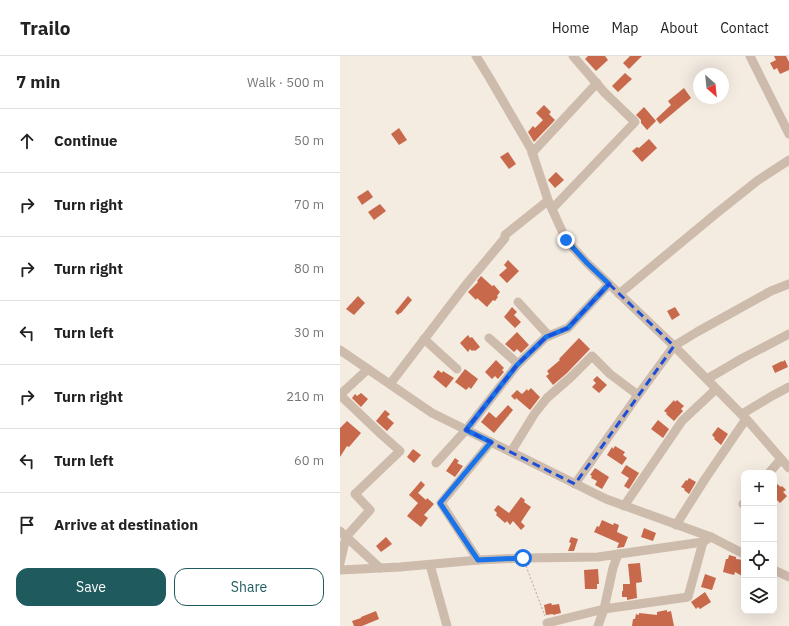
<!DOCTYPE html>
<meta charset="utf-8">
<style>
:root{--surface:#fff;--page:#f6f6f6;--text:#222;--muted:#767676;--line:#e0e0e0;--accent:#1f5a5e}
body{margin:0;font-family:"IBM Plex Sans",sans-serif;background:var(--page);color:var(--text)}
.controls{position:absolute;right:12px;bottom:12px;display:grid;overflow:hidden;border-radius:8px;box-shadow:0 4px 16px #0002}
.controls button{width:36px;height:36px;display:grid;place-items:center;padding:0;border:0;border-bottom:1px solid var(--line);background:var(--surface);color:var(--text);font:20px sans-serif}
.compass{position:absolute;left:353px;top:12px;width:36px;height:36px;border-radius:50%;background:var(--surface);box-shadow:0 4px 16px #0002;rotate:153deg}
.stop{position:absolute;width:12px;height:12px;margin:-9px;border:3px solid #1a73e8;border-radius:50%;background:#fff}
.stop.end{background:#1a73e8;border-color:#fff;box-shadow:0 1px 4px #0008}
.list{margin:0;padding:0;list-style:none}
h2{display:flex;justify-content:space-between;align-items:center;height:52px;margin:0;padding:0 16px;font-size:17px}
h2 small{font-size:13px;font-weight:400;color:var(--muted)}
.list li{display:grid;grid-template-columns:26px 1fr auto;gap:12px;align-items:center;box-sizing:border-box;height:64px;padding:0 16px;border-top:1px solid var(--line)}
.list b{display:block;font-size:15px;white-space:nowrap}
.list em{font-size:13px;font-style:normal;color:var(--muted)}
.actions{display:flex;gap:8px;padding:12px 16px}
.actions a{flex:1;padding:9px 0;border:1px solid var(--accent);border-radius:12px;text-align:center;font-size:14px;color:var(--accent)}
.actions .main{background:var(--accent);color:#fff}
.icon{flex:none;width:22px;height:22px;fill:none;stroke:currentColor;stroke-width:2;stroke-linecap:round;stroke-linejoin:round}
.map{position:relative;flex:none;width:449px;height:570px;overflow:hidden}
header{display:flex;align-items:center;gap:24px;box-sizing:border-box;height:56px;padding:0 20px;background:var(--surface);border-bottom:1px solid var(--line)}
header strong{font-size:19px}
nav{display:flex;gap:22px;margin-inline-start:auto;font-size:14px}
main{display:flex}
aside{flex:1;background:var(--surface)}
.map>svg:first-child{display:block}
.building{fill:#c8694b}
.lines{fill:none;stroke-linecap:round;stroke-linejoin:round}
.path{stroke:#b9a596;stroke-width:1;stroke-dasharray:2 2;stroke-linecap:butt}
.minor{stroke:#cdbbac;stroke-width:9}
.route{stroke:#1a73e8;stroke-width:5}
.marked{fill:none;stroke:#1d4ed8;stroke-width:3;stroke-dasharray:8 5;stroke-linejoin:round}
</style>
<header>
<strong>Trailo</strong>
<nav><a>Home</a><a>Map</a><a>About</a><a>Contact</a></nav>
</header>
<main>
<aside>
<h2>7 min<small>Walk · 500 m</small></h2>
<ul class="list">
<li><svg class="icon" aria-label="ahead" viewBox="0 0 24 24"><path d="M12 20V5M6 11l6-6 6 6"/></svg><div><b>Continue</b></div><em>50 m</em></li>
<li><svg class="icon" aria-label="right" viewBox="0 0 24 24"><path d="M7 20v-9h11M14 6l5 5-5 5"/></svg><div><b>Turn right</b></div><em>70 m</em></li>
<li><svg class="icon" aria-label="right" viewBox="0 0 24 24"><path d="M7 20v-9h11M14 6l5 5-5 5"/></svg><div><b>Turn right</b></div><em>80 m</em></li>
<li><svg class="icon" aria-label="left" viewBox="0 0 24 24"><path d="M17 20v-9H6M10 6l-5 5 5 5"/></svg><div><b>Turn left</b></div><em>30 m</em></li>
<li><svg class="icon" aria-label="right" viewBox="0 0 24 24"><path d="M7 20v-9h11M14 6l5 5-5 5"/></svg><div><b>Turn right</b></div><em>210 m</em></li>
<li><svg class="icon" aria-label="left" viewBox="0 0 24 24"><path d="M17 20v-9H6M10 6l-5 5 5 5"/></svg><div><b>Turn left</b></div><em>60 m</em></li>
<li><svg class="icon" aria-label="arrive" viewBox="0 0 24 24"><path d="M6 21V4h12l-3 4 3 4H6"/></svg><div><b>Arrive at destination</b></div></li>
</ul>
<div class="actions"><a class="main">Save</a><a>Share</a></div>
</aside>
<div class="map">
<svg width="449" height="570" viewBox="0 0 449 570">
<rect width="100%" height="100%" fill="#f4ebe1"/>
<g class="building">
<path d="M248 0H265L268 4 256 15 245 3Z"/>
<path d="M290 0H302L289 13 283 7Z"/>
<path d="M434 0H446L449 6V14L440 18 437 12 434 14 430 7 436 4Z"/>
<path d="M285 17 292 23 278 36 272 30Z"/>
<path d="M344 32 351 42 320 68 316 63 331 49 328 45Z"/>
<path d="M204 49 211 56 209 58 215 64 194 86 188 76 193 70 195 72 203 64 196 57Z"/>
<path d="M304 51 316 65 307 74 301 67V64L296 59Z"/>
<path d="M59 72 67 84 59 89 51 78Z"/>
<path d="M309 83 317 92 302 106 292 95 297 91 299 92Z"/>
<path d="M168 96 176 108 169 113 160 101Z"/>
<path d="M216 116 224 124 215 132 208 124Z"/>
<path d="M28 134 33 141 22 149 17 141Z"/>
<path d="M40 148 46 155 34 164 28 156Z"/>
<path d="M168 204 179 215 167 227 159 219 167 212 164 209Z"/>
<path d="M141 220 152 230 154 229 160 236 157 240 158 241 155 245 153 244 147 251 137 242 136 244 128 236 138 226 137 225Z"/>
<path d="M18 240 25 247 14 259 6 253Z"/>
<path d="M68 240 72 244 61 257H60L58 259 55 256Z"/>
<path d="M172 251 177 256 174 259 181 266 175 272 164 261Z"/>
<path d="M335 251 340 259 332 264 327 255Z"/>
<path d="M177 276 189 289 181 297 177 293 174 296 165 288Z"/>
<path d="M128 279 130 282 132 281 140 291 135 295 134 294 132 295 130 293 128 296 120 287Z"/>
<path d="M239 282 250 293 227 317 213 329 206 320 209 318 207 315 220 304 219 303Z"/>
<path d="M156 304 164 312 162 314 164 316 158 323 155 320 152 323 145 316Z"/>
<path d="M445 304 448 311 435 317 432 310 442 305V306Z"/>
<path d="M125 313 138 323 131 333 129 331 126 334 115 326Z"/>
<path d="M98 314 102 317 103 315 114 322 106 332 93 321Z"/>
<path d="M257 320 267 329 259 337 252 331 256 327 253 324Z"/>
<path d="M191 332 200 341 190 354 176 342 175 344 171 340 177 334 182 338 187 333 188 335Z"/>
<path d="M21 337 28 343 21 351 12 342 15 338 17 340Z"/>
<path d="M334 344 335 346 337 344 344 350 341 353 343 355 334 365 326 358 327 357 324 355Z"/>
<path d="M168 349 173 354 154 377 141 366 149 356 156 362Z"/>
<path d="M45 354 50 358 47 361 54 367 47 375 36 365Z"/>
<path d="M318 364 329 373 323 382 311 373Z"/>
<path d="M7 365 21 377 9 391 7 390 0 401V372Z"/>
<path d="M378 371 388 378 381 389 374 383 375 382 372 379Z"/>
<path d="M275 390 285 396 283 399 287 402 282 409 267 399 272 391 273 393Z"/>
<path d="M73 393 81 399 74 407 67 401Z"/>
<path d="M115 402 119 405 117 407 123 410 115 421 106 415Z"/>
<path d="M286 409 299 417 289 433 284 430 289 422 281 417Z"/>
<path d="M255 412 269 421 262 433 255 429 257 425 251 422 252 420 250 419Z"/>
<path d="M349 422 356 426 349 438 344 434 345 433 341 431 346 424 347 425Z"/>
<path d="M81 425 85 429 78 437 86 444 87 442 94 448 84 459 88 462 81 471 67 460 78 447 69 439Z"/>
<path d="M437 428 441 431 442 430 446 434 443 436 447 440 440 447 434 441V431Z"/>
<path d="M181 441 185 444 184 446 191 451 181 466 185 470 181 474 173 465 170 469 167 465 165 467 156 459 157 457 154 454 158 449 169 457Z"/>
<path d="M262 464 273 469 274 467 279 469 277 476 288 481 284 491 277 492 279 487 254 476 257 470 259 471Z"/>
<path d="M304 472 316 477 313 485 301 481Z"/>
<path d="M46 481 52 488 41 496 36 490Z"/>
<path d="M231 481 238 483 234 495H228L231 487 229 486Z"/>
<path d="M389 499 396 501V503L404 504V521L395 516 394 519 383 516 386 503H388Z"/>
<path d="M300 507 302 526 296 527 297 542 287 544V541H282V535H283V528H290L288 508Z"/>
<path d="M258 513 259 528H257V533H245L244 514Z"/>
<path d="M365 518 376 522 372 534 361 531Z"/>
<path d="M365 536 371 546 360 553 358 551 356 553 351 546Z"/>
<path d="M211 547 212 549 219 548 221 557 213 559V558L206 559 204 549Z"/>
<path d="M327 554V556L331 555 334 570H292L293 563H295L296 558 299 559V557L317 559V556Z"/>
<path d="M36 555 39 563 22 570H14L12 565 21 562V561Z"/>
</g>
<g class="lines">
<path class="path" d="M186 510 205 560"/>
<g class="minor">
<path d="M136 0 149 21 191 93 208 144 226 184 247 207 334 290 409 366 449 412"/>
<path d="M410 0 449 78"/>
<path d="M192 97 257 27"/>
<path d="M212 153 295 66 264 36 233 0"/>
<path d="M279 238 378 156 417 125 449 104"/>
<path d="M178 246 209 280"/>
<path d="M149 282 178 308"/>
<path d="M84 283 117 313"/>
<path d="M0 294 92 357 266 443 371 481 404 498"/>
<path d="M367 323 403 302 449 278"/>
<path d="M50 328 125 230 165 182V179L205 147 208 144"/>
<path d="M0 339 28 313"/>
<path d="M402 358 432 340 449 331"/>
<path d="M171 396 195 357 207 342 231 321 252 300 270 318 298 339"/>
<path d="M96 407 126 374 177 309 206 281 228 272 269 228"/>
<path d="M429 417 441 403"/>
<path d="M235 428 298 339 334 290 357 276 431 235 449 228"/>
<path d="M403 448 404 447"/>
<path d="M284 450 342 365 376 333"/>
<path d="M336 469 365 423 406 363"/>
<path d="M0 475 40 512"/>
<path d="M138 504 101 447 151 386"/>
<path d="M0 507 6 481 30 454 15 438 60 395 43 380 0 339"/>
<path d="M90 509 107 570"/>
<path d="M0 514 60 511 138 504 183 502 258 501 363 486 371 481"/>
<path d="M434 514 449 521"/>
<path d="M207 567 264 553 348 541 363 486"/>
<path d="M258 570 264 553 273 512 278 498"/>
</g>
</g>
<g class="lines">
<path class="route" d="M183 502 138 504 100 447 151 386 126 374 177 309 206 281 228 272 269 228 247 207 226 184"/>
</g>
<path class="marked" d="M269 228 334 290 235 428 126 374 177 309 206 281 228 272Z"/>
</svg>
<div class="controls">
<button>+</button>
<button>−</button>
<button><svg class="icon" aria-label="locate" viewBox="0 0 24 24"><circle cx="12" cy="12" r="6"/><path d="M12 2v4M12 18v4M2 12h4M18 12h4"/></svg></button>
<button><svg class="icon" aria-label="layers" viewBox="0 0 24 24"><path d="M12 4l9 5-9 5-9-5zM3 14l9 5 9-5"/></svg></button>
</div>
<svg class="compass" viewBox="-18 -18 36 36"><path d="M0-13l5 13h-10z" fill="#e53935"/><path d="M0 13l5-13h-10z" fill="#767676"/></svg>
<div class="stop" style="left:183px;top:502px"></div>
<div class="stop end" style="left:226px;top:184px"></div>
</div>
</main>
